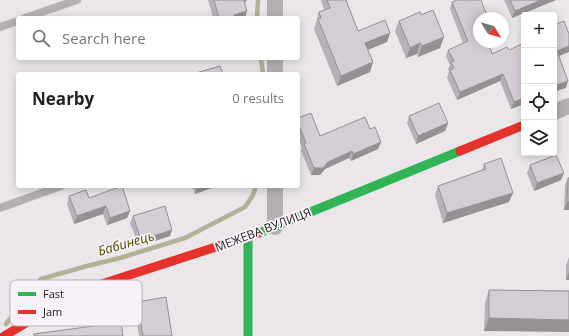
<!DOCTYPE html>
<meta charset="utf-8">
<style>
:root{--surface:#fff;--page:#f6f6f6;--text:#222;--muted:#767676;--line:#e0e0e0}
body{margin:0;font-family:"Open Sans",sans-serif;background:var(--page);color:var(--text)}
.controls{position:absolute;right:12px;top:12px;display:grid;overflow:hidden;border-radius:4px;box-shadow:0 2px 10px #0003}
.controls button{width:36px;height:36px;display:grid;place-items:center;padding:0;border:0;border-bottom:1px solid var(--line);background:var(--surface);color:var(--text);font:20px sans-serif}
.compass{position:absolute;left:473px;top:12px;width:36px;height:36px;border-radius:50%;background:var(--surface);box-shadow:0 2px 10px #0003;rotate:127deg}
.list{margin:0;padding:0;list-style:none}
h2{display:flex;justify-content:space-between;align-items:center;height:52px;margin:0;padding:0 16px;font-size:17px}
h2 small{font-size:13px;font-weight:400;color:var(--muted)}
.icon{flex:none;width:22px;height:22px;fill:none;stroke:currentColor;stroke-width:2;stroke-linecap:round;stroke-linejoin:round}
.map{position:relative;flex:none;width:569px;height:336px;overflow:hidden}
.search{position:absolute;background:var(--surface);box-shadow:0 2px 10px #0003;left:16px;top:16px;width:284px;height:44px;display:flex;align-items:center;gap:10px;box-sizing:border-box;padding:0 14px;border-radius:4px;color:var(--muted);font-size:15px}
.panel{position:absolute;background:var(--surface);box-shadow:0 2px 10px #0003;left:16px;top:72px;width:284px;height:116px;border-radius:4px}
.map>svg:first-child{display:block}
.lines{fill:none;stroke-linecap:round;stroke-linejoin:round}
.stream{stroke:#b3b095;stroke-width:4.5}
.lane{stroke:#b3afb3;stroke-width:8}
.street{stroke:#b3afb3;stroke-width:16}
.fast{stroke:#30b455;stroke-width:9}
.jam{stroke:#e5322d;stroke-width:9}
.wall{fill:#b7b0b6}
.shaded-wall{fill:#959094}
.building{fill:#d5cdd4;stroke:#959094}
.labels{text-anchor:middle;stroke-width:3.5;stroke-linejoin:round;paint-order:stroke}
.street-label{font-size:12px;fill:#1e1c1e;stroke:#f9f1f8}
.water-label{font-size:13px;font-style:italic;fill:#524d03;stroke:#f9f1f8}
.key{fill:#f9f1f8;stroke:#b7b1b7;stroke-width:1}
.key-label{font-size:11px;fill:#1e1c1e}
</style>
<div class="map">
<svg width="569" height="336" viewBox="0 0 569 336">
<rect width="100%" height="100%" fill="#eae6ea"/>
<g class="lines">
<g class="stream">
<path d="M257 18 258 0"/>
<path d="M261 58 263 74"/>
<path d="M6 324 41 279 87 266 120 258 185 238 245 207 253 195 256 186"/>
</g>
<g class="lane">
<path d="M25 18 77 0"/>
<path d="M0 27 18 21"/>
<path d="M0 208 61 186"/>
</g>
<g class="street">
<path d="M275 18V0"/>
<path d="M275 74V58"/>
<path d="M554 112 569 106"/>
<path d="M275 186V227"/>
</g>
<g class="fast">
<path d="M259 233 460 151"/>
<path d="M248 238V336"/>
</g>
<g class="jam">
<path d="M460 151 524 125"/>
<path d="M4 336 80 291 259 233"/>
</g>
</g>
<g class="wall">
<path d="M208 0H246L245 4V18H213Z"/>
<path d="M321 0H346L358 31 390 33 387 42 368 50 373 62 370 72 337 86 314 29 316 23V22L319 12 324 10Z"/>
<path d="M504 0H556L512 18Z"/>
<path d="M452 2 479 18 492 54 524 104 511 109 500 81 457 100 447 78 449 71 448 69 450 65 446 57 448 50 463 43 450 9Z"/>
<path d="M421 15 444 37 440 48 418 57 417 54 406 58 395 31 399 21Z"/>
<path d="M409 116 448 123 445 131 416 144 407 123Z"/>
<path d="M298 118 320 136 370 129 381 142 378 149 351 161 349 158 325 169 320 175H311L301 151 302 148 298 137Z"/>
<path d="M484 164 509 202 443 223 435 195 438 186 482 170Z"/>
<path d="M530 165 561 180 534 191 527 173Z"/>
<path d="M568 178H569V210H564L565 185Z"/>
<path d="M192 186H217L195 194Z"/>
<path d="M69 196 89 198 130 211 127 218 107 225 103 214 74 224 67 204Z"/>
<path d="M133 216 170 236 139 246 130 223Z"/>
<path d="M569 257V280H566V265Z"/>
<path d="M489 290 569 291 484 331 485 303Z"/>
<path d="M137 302 172 336H139L135 308Z"/>
<path d="M93 318 123 336H33L34 334 90 327Z"/>
</g>
<g class="shaded-wall">
<path d="M541 0H556L512 18 515 11Z"/>
<path d="M247 11 245 18H232L234 15Z"/>
<path d="M390 33 387 42 362 52 365 43Z"/>
<path d="M444 37 440 48 418 57 422 46Z"/>
<path d="M420 43 417 54 406 58 410 48Z"/>
<path d="M569 46V52L554 58 557 51Z"/>
<path d="M373 62 370 72 337 86 341 76Z"/>
<path d="M503 74 500 81 457 100 460 92Z"/>
<path d="M568 81 566 88 554 92V86Z"/>
<path d="M524 98V104L511 109 514 102Z"/>
<path d="M448 123 445 131 416 144 418 136Z"/>
<path d="M381 142 378 149 351 161 353 154Z"/>
<path d="M352 151 349 158 325 169 320 175H311L314 168Z"/>
<path d="M564 173 561 180 534 191 537 183Z"/>
<path d="M200 186H217L195 194 197 187Z"/>
<path d="M513 193 509 202 443 223 447 213Z"/>
<path d="M567 202H569V210H564Z"/>
<path d="M106 206 103 214 74 224 77 216Z"/>
<path d="M130 211 127 218 107 225 110 218Z"/>
<path d="M172 230 170 236 139 246 141 240Z"/>
<path d="M569 272V280H566Z"/>
<path d="M489 318 569 320V332L484 331Z"/>
</g>
<g class="building">
<path d="M214 0H246V1H244L247 11 234 15 235 18H219Z"/>
<path d="M327 0H346L358 31 385 20 390 33 365 43 373 62 341 76 318 19 321 18 319 12 330 8Z"/>
<path d="M457 0H481L488 18H479V42H488L492 54 507 47 509 50 524 43V98L514 102 503 74 460 92 450 70 454 68 451 62 454 61 448 50 468 41 452 2Z"/>
<path d="M510 0H541L515 11Z"/>
<path d="M433 10 444 37 422 46 420 43 410 48 399 21 420 12 421 15Z"/>
<path d="M564 21 569 34V46L557 51 568 81 554 86V25Z"/>
<path d="M220 66 223 74H196V73Z"/>
<path d="M439 103 448 123 418 136 409 116Z"/>
<path d="M311 113 320 136 365 117 370 129 375 127 381 142 353 154 352 151 328 162 323 168H314L304 144 306 143 298 123V118Z"/>
<path d="M556 155 564 173 537 183 530 165Z"/>
<path d="M501 158 513 193 447 213 438 186 486 169 484 164Z"/>
<path d="M568 178H569V202H567Z"/>
<path d="M122 186 130 211 110 218 106 206 77 216 69 196 86 190 89 198Z"/>
<path d="M165 206 172 230 141 240 133 216Z"/>
<path d="M489 290 569 291V320L489 318Z"/>
<path d="M166 297 172 336H143L137 302Z"/>
<path d="M120 314 123 336H34V334L94 326 93 318Z"/>
</g>
<g class="labels">
<g class="street-label">
<text transform="translate(263 230) rotate(-21)" y="4">МЕЖЕВА ВУЛИЦЯ</text>
</g>
<g class="water-label">
<text transform="translate(126 243) rotate(-16)" y="5">Бабинець</text>
</g>
</g>
<rect x="10" y="280" width="132" height="46" rx="6" class="key"/>
<rect x="18" y="292" width="18" height="4" fill="#30b455"/>
<rect x="18" y="310" width="18" height="4" fill="#e5322d"/>
<g class="key-label">
<text x="43" y="298">Fast</text>
<text x="43" y="316">Jam</text>
</g>
</svg>
<div class="controls">
<button>+</button>
<button>−</button>
<button><svg class="icon" aria-label="locate" viewBox="0 0 24 24"><circle cx="12" cy="12" r="6"/><path d="M12 2v4M12 18v4M2 12h4M18 12h4"/></svg></button>
<button><svg class="icon" aria-label="layers" viewBox="0 0 24 24"><path d="M12 4l9 5-9 5-9-5zM3 14l9 5 9-5"/></svg></button>
</div>
<svg class="compass" viewBox="-18 -18 36 36"><path d="M0-13l5 13h-10z" fill="#e53935"/><path d="M0 13l5-13h-10z" fill="#767676"/></svg>
<div class="search"><svg class="icon" aria-label="search" viewBox="0 0 24 24"><circle cx="10" cy="10" r="6"/><path d="M15 15l6 6"/></svg>Search here</div>
<section class="panel">
<h2>Nearby<small>0 results</small></h2>
<ul class="list">
</ul>
</section>
</div>
